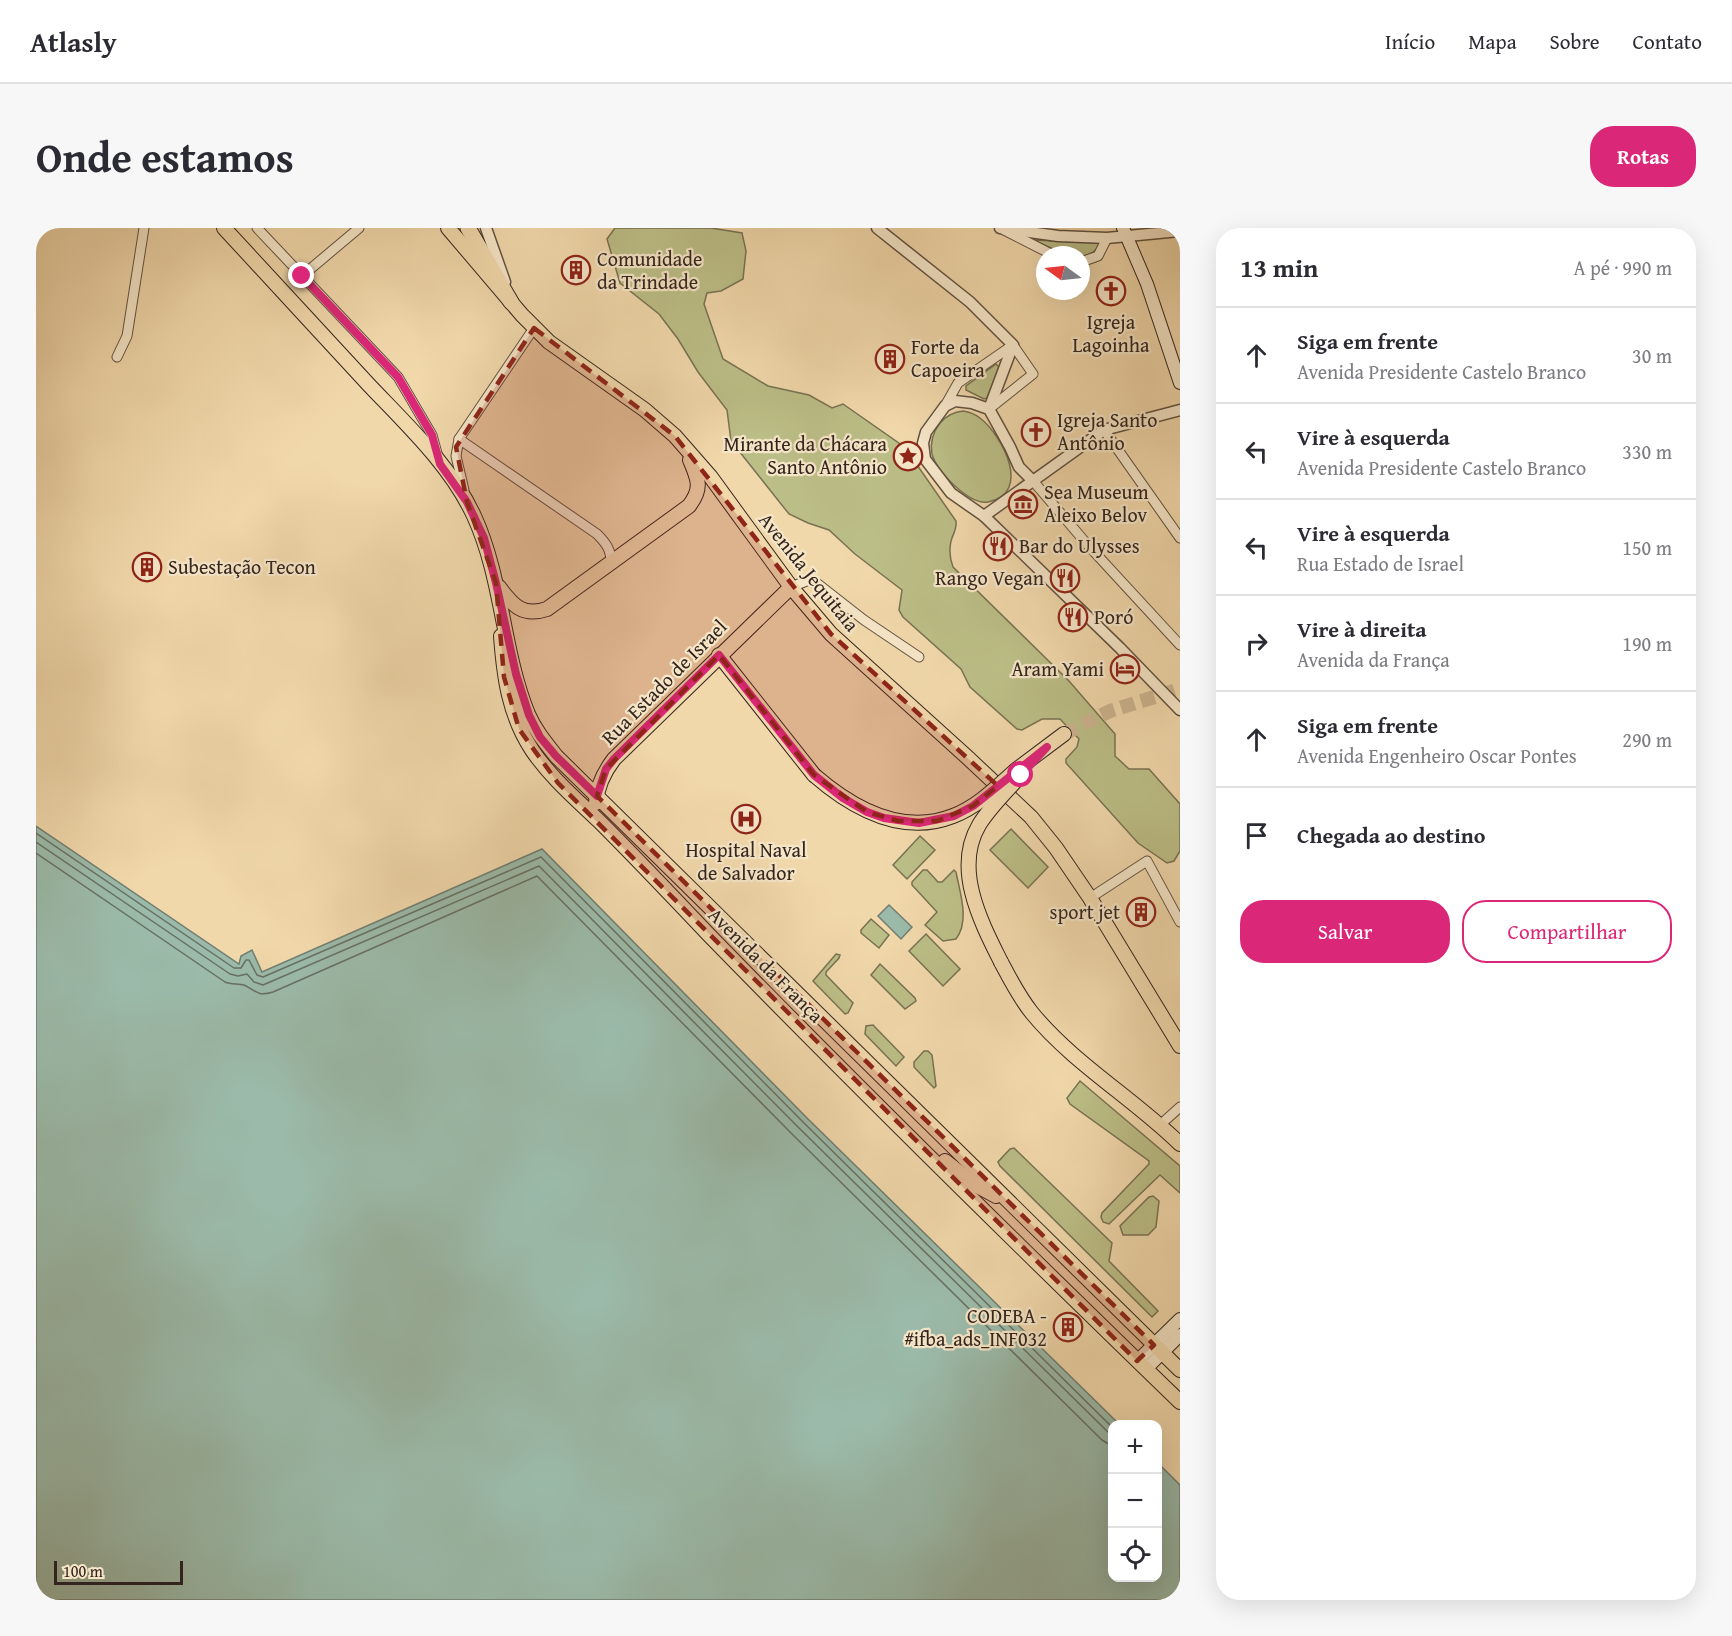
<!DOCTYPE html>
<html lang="pt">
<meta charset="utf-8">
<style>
:root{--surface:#fff;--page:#f7f7f7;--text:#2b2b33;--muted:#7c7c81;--line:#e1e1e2;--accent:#db2777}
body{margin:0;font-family:"Gentium Book Plus",serif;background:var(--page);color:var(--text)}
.controls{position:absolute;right:18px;bottom:18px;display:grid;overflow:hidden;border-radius:12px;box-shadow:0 6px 24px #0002}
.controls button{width:54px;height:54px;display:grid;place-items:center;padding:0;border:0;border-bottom:2px solid var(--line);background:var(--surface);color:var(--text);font:30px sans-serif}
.compass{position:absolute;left:1000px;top:18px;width:54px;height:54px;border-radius:50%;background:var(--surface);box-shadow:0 6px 24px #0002;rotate:285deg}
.scale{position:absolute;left:18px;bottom:15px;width:129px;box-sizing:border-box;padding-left:6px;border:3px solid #33251e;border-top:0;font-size:16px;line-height:21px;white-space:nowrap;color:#33251e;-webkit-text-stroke:4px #f6e6c8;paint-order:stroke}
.stop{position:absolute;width:18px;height:18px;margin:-14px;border:4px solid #db2777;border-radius:50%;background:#fff}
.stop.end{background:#db2777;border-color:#fff;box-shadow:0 2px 6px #0008}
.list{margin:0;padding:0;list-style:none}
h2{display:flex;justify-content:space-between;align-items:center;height:78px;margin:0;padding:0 24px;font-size:26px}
h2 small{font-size:20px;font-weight:400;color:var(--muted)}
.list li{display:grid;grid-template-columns:39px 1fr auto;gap:18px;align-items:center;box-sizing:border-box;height:96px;padding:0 24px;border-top:2px solid var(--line)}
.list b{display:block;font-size:22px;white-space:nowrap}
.list p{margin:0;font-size:20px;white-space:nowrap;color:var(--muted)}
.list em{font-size:20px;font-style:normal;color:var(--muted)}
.actions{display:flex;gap:12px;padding:18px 24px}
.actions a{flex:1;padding:14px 0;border:2px solid var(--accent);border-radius:24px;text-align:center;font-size:21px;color:var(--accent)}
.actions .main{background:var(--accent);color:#fff}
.icon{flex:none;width:33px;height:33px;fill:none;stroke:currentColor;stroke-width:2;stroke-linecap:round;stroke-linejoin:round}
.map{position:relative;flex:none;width:1144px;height:1372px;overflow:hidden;border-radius:24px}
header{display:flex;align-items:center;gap:36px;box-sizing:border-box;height:84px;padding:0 30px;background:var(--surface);border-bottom:2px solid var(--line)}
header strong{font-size:28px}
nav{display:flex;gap:33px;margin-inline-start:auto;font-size:21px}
.intro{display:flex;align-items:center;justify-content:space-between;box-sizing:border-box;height:144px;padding:0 36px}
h1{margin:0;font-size:42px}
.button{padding:15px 27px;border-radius:24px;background:var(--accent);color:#fff;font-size:21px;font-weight:700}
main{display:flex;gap:36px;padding:0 36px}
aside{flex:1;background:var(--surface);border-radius:24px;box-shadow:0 6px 24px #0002}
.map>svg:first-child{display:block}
.green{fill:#bcbe87;stroke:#787252;stroke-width:1.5}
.water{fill:#9bbaa9;stroke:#717e71;stroke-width:1.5}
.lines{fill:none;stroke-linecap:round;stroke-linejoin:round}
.shore{stroke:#677064;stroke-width:1.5}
.primary-tunnel{stroke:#cbb48f;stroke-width:14;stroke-dasharray:14 7;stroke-linecap:butt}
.minor-casing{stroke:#625241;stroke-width:11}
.tertiary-casing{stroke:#625241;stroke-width:13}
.secondary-casing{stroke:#33251e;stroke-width:14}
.primary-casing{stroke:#33251e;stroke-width:16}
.trunk-casing{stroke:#33251e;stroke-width:17}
.minor{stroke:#f6e6c8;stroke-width:9}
.tertiary{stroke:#f6e6c8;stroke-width:10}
.secondary{stroke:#f6e6c8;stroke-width:12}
.primary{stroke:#f1d8ab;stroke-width:14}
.trunk{stroke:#f1d8ab;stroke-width:15}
.primary-bridge-casing{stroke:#33251e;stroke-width:16;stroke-linecap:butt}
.primary-bridge{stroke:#f1d8ab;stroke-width:14}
.route{stroke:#db2777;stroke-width:8}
.marked{fill:#8f2418;fill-opacity:0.2;stroke:#8f2418;stroke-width:4.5;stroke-dasharray:12 8;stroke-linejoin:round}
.labels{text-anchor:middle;stroke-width:4.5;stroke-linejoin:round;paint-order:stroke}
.poi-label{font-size:20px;fill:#33251e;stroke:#f6e6c8;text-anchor:start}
.street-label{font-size:20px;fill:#33251e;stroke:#f6e6c8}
</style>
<header>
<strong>Atlasly</strong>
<nav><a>Início</a><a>Mapa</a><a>Sobre</a><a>Contato</a></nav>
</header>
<div class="intro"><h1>Onde estamos</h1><a class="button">Rotas</a></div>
<main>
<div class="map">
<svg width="1144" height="1372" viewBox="0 0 1144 1372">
<rect width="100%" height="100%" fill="#f1d8ab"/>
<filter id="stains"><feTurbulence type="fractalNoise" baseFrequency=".00333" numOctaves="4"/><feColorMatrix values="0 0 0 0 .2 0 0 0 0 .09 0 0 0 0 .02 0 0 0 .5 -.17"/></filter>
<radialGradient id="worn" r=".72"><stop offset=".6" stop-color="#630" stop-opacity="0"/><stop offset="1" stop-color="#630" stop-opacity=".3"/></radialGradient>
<g class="green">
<path d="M579 0H675L706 5 710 23 707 51 685 63 671 65 668 76 687 131 732 158 773 167 796 180 807 176 867 218 861 227 876 237 879 234 920 293C921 301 917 306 915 313 913 322 914 331 917 339L1033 453 1079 506V528L1093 541H1113L1144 576V623L1138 633 1131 635 1102 615 1030 535V531L1041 519 1043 511 1024 491H1006L986 502 981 501 934 459 925 441 867 389 863 382 866 362 819 326 793 302 772 295 753 286 695 213 691 182 662 144 642 111 623 86 584 55 571 11Z"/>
<path d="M998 12 1065 15C1050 41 1019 22 998 12Z"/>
<path d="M960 136 963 139 951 170 948 171 930 162V158Z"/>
<path d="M927 183C933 184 939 186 944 190 966 207 997 265 952 274 933 277 900 243 896 226 894 215 897 204 904 195 910 188 917 184 927 183Z"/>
<path d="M975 601 1012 639 992 660 954 622Z"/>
<path d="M884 608 899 622 871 651 857 637Z"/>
<path d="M887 642H891L902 654H906L918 642 920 644C924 665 934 693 920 711L907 713 889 697 901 684 876 657V654Z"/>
<path d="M835 691 853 707 843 720 825 705V702Z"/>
<path d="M890 706 924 741 907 758 873 723Z"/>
<path d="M800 726 804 727 803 730 790 744V747L817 775 812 785 809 786 777 753Z"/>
<path d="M844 736 879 770 880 773 869 781 835 747Z"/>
<path d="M837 797 868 829 860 838 829 806 830 798Z"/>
<path d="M888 823H892L896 827 900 858 898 860 878 839V834Z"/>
<path d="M1044 853 1144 938V965L1124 947 1073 996 1067 994 1065 989 1066 985 1113 936V933L1034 876 1031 870Z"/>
<path d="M978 920 1076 1015 1073 1033 1122 1083 1116 1089 964 938 962 934 974 921Z"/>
<path d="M1117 968 1123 973 1120 999 1112 1007H1087L1084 998 1113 969Z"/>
</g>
<g class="water">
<path d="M0 598 203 736 205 728 216 722 226 744 506 621 772 891 1083 1196H1076V1350H1122V1235L1144 1257V1372H0Z"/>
<path d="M853 677 876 699 865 711 842 688Z"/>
</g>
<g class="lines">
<g class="shore">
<path d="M0 605 198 740H205L210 732H213L221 747 227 749 505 629 768 895 1076 1199"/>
<path d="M0 614 194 746 202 748 211 746 218 754 227 757 503 638 763 900 1076 1208"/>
<path d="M0 625 189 754C195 757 203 755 208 757 221 763 221 769 237 764L501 648 756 906 1066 1212 1076 1218"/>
</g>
<path class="primary-tunnel" d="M1028 506 1074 483 1144 461"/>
<g class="minor-casing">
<g id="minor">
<path d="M221 0 362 149 396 207 402 229"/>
<path d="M968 2 1017 27"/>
<path d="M1045 34 1062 28 1071 10"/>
<path d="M266 48 323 0"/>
<path d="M81 129 91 108 108 0"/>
<path d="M909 178 922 155 977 117 997 146 953 181"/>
<path d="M1068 202 1144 310"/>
<path d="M423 211 561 306C570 315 575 322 575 334"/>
<path d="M998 254 1050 315 1144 417"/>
<path d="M428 262 420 228 423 211 498 100"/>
<path d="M755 359 773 352 782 356 828 392 883 429"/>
<path d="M1054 670 1111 633 1144 694"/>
<path d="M1124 897 1144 879"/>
</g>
</g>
<g class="tertiary-casing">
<g id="tertiary">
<path d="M450 0 469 54"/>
<path d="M841 0 934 74 977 117 953 181"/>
<path d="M964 0 1022 8 1071 10 1144 3"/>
<path d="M998 254 983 239 974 219 953 181 936 175 919 173 909 178 890 204 887 215 889 231 915 265 948 288 1084 420 1144 482"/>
<path d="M948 288 1068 202 1144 182"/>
</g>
</g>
<g class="secondary-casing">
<g id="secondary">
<path d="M1087 0 1111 56 1144 155"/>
<path d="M1101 1133 1144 1091"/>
<path d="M1110 1141 1144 1107"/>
</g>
</g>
<g class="primary-casing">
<g id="primary">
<path d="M188 0C236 52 285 105 333 157 371 197 415 238 438 288 467 351 466 422 492 486 499 502 509 514 520 528L1144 1142"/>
<path d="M412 0 486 87 513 114 609 182 639 208 674 248 755 359 795 406 931 529 995 589 1020 620 1054 670 1144 818"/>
<path d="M463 359C477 378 487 389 511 381L653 278C667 260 662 251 654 232"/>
<path d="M465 408C468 449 473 487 496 522 515 550 540 571 564 594 601 631 637 669 673 707 827 865 985 1020 1144 1174"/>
<path d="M683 427 778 547"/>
<path d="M980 542 1028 506"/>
<path d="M560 575C561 558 568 544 578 531L755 359"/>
<path d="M965 734C974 751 983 769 996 785 1038 836 1097 870 1144 916"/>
<path d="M909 933 938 956 960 968"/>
</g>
</g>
<g class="trunk-casing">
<path id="trunk" d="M432 0 475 74"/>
</g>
<use href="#minor" class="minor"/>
<use href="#tertiary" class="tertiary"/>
<use href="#secondary" class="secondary"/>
<use href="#primary" class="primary"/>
<use href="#trunk" class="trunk"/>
<g class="primary-bridge-casing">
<g id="primary-bridge">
<path d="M778 547C816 580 866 608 917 588 941 579 961 559 980 542"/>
<path d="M965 734C945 694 917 641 943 597 954 579 971 563 985 547"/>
</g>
</g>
<use href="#primary-bridge" class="primary-bridge"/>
</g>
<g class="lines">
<path class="route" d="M266 48 362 149 396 207 404 236 431 274 448 310 460 355 480 446 493 487 504 509 520 528 561 568 570 541 578 531 683 427 778 547 807 570 831 584 848 590 883 595 918 588 937 578 1011 519 985 547"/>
</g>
<path class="marked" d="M498 100 639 208 795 406 962 558 937 578 901 593H862L831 584 778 547 683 427 570 541 561 568 1118 1117 1101 1133 522 555 483 501 468 449 460 355 431 274 420 219Z"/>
<defs>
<g id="building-ring" transform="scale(1.5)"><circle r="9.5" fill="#f6e6c8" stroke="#8f2418" stroke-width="1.5"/><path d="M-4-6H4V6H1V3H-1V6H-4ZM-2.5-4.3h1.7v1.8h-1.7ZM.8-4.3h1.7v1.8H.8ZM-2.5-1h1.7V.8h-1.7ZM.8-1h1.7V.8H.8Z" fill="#8f2418"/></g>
<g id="church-ring" transform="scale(1.5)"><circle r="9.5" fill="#f6e6c8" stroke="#8f2418" stroke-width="1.5"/><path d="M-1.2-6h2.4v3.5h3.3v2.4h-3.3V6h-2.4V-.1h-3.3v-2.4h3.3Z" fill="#8f2418"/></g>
<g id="sight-ring" transform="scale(1.5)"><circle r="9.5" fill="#f6e6c8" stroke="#8f2418" stroke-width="1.5"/><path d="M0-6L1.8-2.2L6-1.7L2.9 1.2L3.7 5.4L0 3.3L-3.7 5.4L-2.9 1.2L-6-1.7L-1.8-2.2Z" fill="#8f2418"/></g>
<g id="museum-ring" transform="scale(1.5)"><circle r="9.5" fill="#f6e6c8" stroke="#8f2418" stroke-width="1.5"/><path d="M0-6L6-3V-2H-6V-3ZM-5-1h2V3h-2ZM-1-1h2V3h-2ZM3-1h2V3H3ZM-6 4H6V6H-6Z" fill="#8f2418"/></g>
<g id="restaurant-ring" transform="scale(1.5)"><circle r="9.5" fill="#f6e6c8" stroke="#8f2418" stroke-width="1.5"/><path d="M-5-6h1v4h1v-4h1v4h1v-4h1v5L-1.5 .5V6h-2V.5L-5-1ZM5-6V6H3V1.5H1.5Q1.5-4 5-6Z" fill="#8f2418"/></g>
<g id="hotel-ring" transform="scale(1.5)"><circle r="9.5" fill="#f6e6c8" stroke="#8f2418" stroke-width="1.5"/><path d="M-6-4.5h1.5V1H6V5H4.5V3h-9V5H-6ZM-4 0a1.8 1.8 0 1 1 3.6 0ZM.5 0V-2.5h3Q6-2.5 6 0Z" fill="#8f2418"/></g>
<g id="hospital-ring" transform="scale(1.5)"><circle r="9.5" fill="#f6e6c8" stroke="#8f2418" stroke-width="1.5"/><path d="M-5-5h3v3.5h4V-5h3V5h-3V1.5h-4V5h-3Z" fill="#8f2418"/></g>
</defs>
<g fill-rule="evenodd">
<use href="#building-ring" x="540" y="42"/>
<use href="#church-ring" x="1075" y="63"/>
<use href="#building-ring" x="854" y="131"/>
<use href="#church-ring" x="1000" y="204"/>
<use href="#sight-ring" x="872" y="228"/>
<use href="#museum-ring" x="987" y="276"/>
<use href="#restaurant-ring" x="962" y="318"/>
<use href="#building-ring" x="111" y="339"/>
<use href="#restaurant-ring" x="1029" y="350"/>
<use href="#restaurant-ring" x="1037" y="389"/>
<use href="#hotel-ring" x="1089" y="441"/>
<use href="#hospital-ring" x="710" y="591"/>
<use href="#building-ring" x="1105" y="684"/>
<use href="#building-ring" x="1032" y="1099"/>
</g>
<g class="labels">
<g class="poi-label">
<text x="561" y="38">Comunidade<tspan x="561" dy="23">da Trindade</tspan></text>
<text x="1075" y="101" text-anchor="middle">Igreja<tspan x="1075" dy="23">Lagoinha</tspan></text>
<text x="875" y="126">Forte da<tspan x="875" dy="23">Capoeira</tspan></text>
<text x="1021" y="199">Igreja Santo<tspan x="1021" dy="23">Antônio</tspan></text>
<text x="851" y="223" text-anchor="end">Mirante da Chácara<tspan x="851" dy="23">Santo Antônio</tspan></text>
<text x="1008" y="271">Sea Museum<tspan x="1008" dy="23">Aleixo Belov</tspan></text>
<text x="983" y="325">Bar do Ulysses</text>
<text x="132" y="346">Subestação Tecon</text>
<text x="1008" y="357" text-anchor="end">Rango Vegan</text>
<text x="1058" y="396">Poró</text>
<text x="1068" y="448" text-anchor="end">Aram Yami</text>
<text x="710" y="629" text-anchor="middle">Hospital Naval<tspan x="710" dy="23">de Salvador</tspan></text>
<text x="1084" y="691" text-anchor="end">sport jet</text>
<text x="1011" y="1095" text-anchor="end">CODEBA -<tspan x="1011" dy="23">#ifba_ads_INF032</tspan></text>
</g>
<g class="street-label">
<text transform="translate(773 344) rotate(51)" y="7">Avenida Jequitaia</text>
<text transform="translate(628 454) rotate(-45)" y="7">Rua Estado de Israel</text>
<text transform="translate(730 737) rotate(45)" y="7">Avenida da França</text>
</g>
</g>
<rect width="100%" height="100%" filter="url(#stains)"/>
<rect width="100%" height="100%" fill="url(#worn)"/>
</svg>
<div class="controls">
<button>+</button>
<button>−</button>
<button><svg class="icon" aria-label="locate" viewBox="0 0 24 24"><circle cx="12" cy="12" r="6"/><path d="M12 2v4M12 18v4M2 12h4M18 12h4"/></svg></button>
</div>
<svg class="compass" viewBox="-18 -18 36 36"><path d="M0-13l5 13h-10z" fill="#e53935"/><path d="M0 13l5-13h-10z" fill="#7c7c81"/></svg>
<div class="scale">100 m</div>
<div class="stop" style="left:985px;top:547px"></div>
<div class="stop end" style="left:266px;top:48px"></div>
</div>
<aside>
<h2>13 min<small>A pé · 990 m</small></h2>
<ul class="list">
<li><svg class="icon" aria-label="ahead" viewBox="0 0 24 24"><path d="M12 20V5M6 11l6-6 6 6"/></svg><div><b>Siga em frente</b><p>Avenida Presidente Castelo Branco</p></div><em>30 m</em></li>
<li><svg class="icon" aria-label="left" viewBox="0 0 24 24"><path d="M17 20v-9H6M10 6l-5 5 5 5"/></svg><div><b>Vire à esquerda</b><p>Avenida Presidente Castelo Branco</p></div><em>330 m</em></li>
<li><svg class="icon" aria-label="left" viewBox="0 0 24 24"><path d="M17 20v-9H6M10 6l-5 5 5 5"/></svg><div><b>Vire à esquerda</b><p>Rua Estado de Israel</p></div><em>150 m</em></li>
<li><svg class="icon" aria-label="right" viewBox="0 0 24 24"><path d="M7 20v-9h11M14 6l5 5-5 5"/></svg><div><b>Vire à direita</b><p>Avenida da França</p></div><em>190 m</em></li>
<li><svg class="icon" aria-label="ahead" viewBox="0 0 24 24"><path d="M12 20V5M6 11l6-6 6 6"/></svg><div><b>Siga em frente</b><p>Avenida Engenheiro Oscar Pontes</p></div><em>290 m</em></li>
<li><svg class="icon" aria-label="arrive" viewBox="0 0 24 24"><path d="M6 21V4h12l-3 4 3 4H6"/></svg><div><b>Chegada ao destino</b></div></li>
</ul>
<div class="actions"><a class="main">Salvar</a><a>Compartilhar</a></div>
</aside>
</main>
